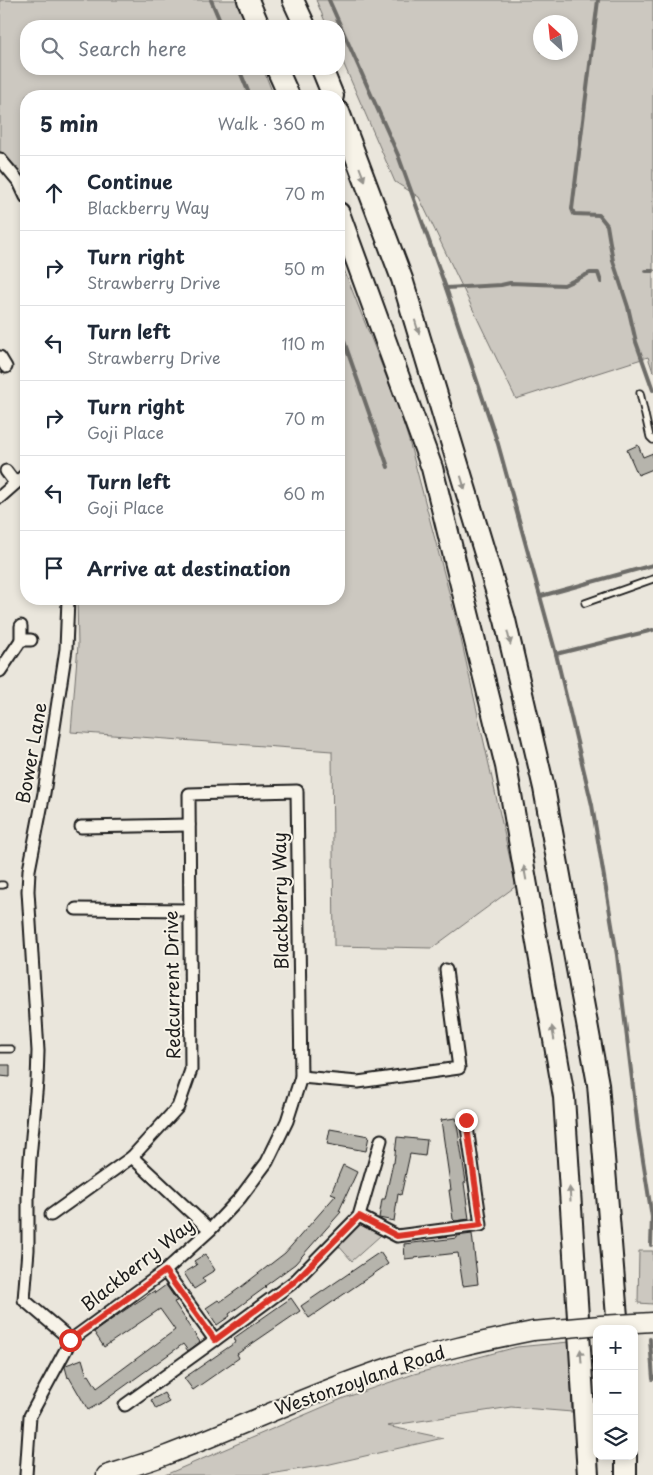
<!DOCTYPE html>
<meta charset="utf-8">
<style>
:root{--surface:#fff;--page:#f2f2f3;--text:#1f2937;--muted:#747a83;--line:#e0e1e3}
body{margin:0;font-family:"Playpen Sans",sans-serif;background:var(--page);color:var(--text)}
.controls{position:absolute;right:15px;bottom:15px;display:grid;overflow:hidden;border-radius:10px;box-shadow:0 2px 8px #0003}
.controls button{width:45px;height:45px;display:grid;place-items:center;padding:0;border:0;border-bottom:1px solid var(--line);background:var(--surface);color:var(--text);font:25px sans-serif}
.compass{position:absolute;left:533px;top:15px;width:45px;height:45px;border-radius:50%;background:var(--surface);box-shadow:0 2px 8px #0003;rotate:333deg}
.stop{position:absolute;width:15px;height:15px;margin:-11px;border:4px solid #d93025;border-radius:50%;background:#fff}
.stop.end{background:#d93025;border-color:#fff;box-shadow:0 1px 5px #0008}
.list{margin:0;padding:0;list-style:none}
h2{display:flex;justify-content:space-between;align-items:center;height:65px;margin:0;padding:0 20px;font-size:21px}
h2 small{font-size:16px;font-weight:400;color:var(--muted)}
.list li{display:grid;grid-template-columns:32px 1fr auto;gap:15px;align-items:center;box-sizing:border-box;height:75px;padding:0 20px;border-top:1px solid var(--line)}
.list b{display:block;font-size:19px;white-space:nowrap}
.list p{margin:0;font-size:16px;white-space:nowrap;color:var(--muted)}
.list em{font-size:16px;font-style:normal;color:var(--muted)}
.icon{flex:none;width:28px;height:28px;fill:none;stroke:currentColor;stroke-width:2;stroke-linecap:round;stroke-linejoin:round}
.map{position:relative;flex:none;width:653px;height:1475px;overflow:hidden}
.search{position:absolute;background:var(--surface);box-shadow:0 2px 8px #0003;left:20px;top:20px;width:325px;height:55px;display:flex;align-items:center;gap:12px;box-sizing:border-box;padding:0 18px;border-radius:20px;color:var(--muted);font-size:19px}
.panel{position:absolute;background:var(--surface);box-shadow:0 2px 8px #0003;left:20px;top:90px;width:325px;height:515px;border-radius:20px}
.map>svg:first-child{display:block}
.green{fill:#ccc8c0;stroke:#74726e;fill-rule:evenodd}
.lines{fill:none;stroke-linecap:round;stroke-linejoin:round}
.stream{stroke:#6d6c68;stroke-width:4}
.building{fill:#b6b4ac;stroke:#1c1c1c}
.lane-casing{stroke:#1c1c1c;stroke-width:9}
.street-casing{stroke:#1c1c1c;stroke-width:15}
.primary-casing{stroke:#1c1c1c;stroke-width:21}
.highway-casing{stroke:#1c1c1c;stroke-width:24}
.lane{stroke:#f7f3e8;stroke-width:5.5}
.street{stroke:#f7f3e8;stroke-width:11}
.primary{stroke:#f7f3e8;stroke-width:18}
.highway{stroke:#f7f3e8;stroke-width:20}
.primary-bridge-casing{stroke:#1c1c1c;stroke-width:21;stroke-linecap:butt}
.primary-bridge{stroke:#f7f3e8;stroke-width:18}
.oneway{fill:#94928c}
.route{stroke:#d93025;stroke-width:6}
.labels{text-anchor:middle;stroke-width:4;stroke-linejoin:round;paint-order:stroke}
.street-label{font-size:18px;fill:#1c1c1c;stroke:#f7f3e8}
</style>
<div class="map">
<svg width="653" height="1475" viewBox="0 0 653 1475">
<rect width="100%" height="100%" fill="#eae6dc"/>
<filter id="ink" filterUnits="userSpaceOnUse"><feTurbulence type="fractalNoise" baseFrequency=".02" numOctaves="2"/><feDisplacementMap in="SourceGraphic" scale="10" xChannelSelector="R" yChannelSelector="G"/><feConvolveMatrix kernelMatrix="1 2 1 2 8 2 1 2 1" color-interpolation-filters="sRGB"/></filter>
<g filter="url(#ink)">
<g class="green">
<path d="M0 0H236L247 26H26V69H263L274 96H26V176L0 151Z"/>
<path d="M316 0H653V372L648 357 516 399 419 197 395 182 339 53V26H327ZM540 22H570V52H540Z"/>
<path d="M339 257 399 409 409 441 459 630 516 886 432 948 334 946 332 751 71 732 78 645 77 599H339Z"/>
<path d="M359 1224 381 1235 352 1261 337 1244Z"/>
<path d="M639 1251H653V1304L638 1303Z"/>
<path d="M569 1342 572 1412 511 1407 387 1426 443 1438 326 1465 264 1475H165L344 1398 414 1374 517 1347Z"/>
</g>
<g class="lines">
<g class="stream">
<path d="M211 0 222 26"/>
<path d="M329 0 398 155 446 288 498 444 556 654 592 805 617 955 638 1129 652 1217 651 1245"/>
<path d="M598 0 572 209 574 214 599 215 607 225 613 261 628 307 636 342 653 390"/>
<path d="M239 69 250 96"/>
<path d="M646 271H653"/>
<path d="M446 288 501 285 510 283 564 285 590 273H598L601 282"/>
<path d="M339 327 388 467"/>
<path d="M541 596 653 565"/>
<path d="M556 654 653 630"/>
<path d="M650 1339 653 1379"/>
</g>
</g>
<g class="building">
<path d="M638 445 643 457 653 453V469L638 475 627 450Z"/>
<path d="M0 1065H10V1077L0 1076Z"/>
<path d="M456 1118 466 1182 464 1183 469 1219 455 1221 453 1219 449 1190H451L441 1120Z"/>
<path d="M330 1129 369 1136 366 1151 327 1144Z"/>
<path d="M397 1137 427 1140 425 1156 410 1154 401 1195 398 1194 394 1221 379 1218 382 1199H385L393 1163H394Z"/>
<path d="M343 1165 357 1172 339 1211 341 1212 295 1264 265 1286 266 1287 229 1314 230 1316 217 1325 206 1308 218 1300 220 1302 241 1287 285 1253 336 1195 331 1193Z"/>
<path d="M472 1234 478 1284 463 1286 458 1253 405 1259 404 1244 457 1238V1236Z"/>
<path d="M380 1252 388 1264 309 1318 301 1306Z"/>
<path d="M205 1254 215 1270 202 1278 205 1282 194 1289 184 1273 197 1265 194 1261Z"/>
<path d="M166 1285 177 1301 174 1302 186 1320H185L200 1342 188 1351 183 1344 104 1401 88 1410 69 1377 68 1378 65 1367 66 1365 82 1359 87 1376 89 1375 97 1388 175 1330 160 1309 104 1347 94 1332 125 1310 154 1291 155 1293Z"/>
<path d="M291 1298 300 1311 237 1354 239 1358 193 1390 184 1378 236 1342 234 1338Z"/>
<path d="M164 1393 169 1402 156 1409 151 1400Z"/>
</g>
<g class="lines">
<g class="lane-casing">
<g id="lane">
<path d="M640 393 650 437 653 440"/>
<path d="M585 603 653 579"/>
<path d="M0 885H3"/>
<path d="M0 1049H11"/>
</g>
</g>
<g class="street-casing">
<g id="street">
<path d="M0 159 19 182 26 197"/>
<path d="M0 357 6 367"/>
<path d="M6 471 15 483"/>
<path d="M0 497 25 475"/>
<path d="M68 599 66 649 44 793 29 870 28 891 38 1051 37 1082 30 1158 28 1195V1250L24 1300 71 1340"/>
<path d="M21 626V640"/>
<path d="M0 671 21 640H31"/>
<path d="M81 827 189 825"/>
<path d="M76 909 190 910"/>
<path d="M301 1077 358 1082 459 1068 446 970"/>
<path d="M51 1215 132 1157"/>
<path d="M359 1216 397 1236 481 1225 466 1120"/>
<path d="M165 1271 215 1340 295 1281 359 1216 381 1140"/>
<path d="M125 1405 215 1340"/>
<path d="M26 1475 30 1416 71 1340 165 1271 210 1230 240 1198 267 1162 287 1121 301 1077 297 791 189 794 191 1070 178 1107 132 1157 210 1230"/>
</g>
</g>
<g class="primary-casing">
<path id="primary" d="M106 1475C125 1469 145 1463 164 1456 238 1428 310 1393 386 1368 434 1351 483 1341 533 1331"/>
</g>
<g class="highway-casing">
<g id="highway">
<path d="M248 0 259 26"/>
<path d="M293 0 305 26"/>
<path d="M277 69 289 96"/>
<path d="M322 69 333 96"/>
<path d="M339 112 402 279 505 620 544 788 598 1084 618 1329"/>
<path d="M339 213 432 468 506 766 564 1097 588 1475"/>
<path d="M626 1456V1475"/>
</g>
</g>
<use href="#lane" class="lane"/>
<use href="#street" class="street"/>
<use href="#primary" class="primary"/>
<use href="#highway" class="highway"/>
<g class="primary-bridge-casing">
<path id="primary-bridge" d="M533 1331 601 1325 653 1322"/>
</g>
<use href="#primary-bridge" class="primary-bridge"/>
</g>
<defs><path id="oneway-solid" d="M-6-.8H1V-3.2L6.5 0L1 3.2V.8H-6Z" transform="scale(1.25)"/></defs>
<g class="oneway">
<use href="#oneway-solid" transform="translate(362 174) rotate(69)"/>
<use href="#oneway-solid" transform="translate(417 327) rotate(73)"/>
<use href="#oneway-solid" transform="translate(463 483) rotate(73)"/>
<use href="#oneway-solid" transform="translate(509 638) rotate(77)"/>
<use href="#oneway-solid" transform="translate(525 873) rotate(-100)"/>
<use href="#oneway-solid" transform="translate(553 1033) rotate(-100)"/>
<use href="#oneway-solid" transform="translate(570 1194) rotate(-94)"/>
<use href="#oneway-solid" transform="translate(581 1356) rotate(-94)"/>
</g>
</g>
<g class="lines" filter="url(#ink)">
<path class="route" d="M70 1340 165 1271 215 1340 295 1281 359 1216 397 1236 481 1225 466 1120"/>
</g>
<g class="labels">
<g class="street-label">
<text transform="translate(32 753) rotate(-80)" y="6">Bower Lane</text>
<text transform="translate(281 901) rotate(-91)" y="6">Blackberry Way</text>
<text transform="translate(173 985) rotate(-91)" y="6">Redcurrent Drive</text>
<text transform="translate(138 1265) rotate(-38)" y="6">Blackberry Way</text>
<text transform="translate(360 1381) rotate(-19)" y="6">Westonzoyland Road</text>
</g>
</g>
</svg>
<div class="controls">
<button>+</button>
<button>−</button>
<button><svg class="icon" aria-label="layers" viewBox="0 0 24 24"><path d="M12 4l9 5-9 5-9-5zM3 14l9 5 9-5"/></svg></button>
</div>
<svg class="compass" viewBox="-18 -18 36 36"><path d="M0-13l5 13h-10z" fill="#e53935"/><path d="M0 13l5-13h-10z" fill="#747a83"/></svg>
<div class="stop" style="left:70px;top:1340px"></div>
<div class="stop end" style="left:466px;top:1120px"></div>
<div class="search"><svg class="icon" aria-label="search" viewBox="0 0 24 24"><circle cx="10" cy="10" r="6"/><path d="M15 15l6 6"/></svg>Search here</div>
<section class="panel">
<h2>5 min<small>Walk · 360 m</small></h2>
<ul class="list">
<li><svg class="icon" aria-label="ahead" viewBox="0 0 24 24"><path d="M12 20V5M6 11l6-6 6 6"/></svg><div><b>Continue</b><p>Blackberry Way</p></div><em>70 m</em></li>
<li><svg class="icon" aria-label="right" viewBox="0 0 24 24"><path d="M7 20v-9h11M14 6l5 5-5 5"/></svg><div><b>Turn right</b><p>Strawberry Drive</p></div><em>50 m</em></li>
<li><svg class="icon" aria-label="left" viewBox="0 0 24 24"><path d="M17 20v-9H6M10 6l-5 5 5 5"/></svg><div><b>Turn left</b><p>Strawberry Drive</p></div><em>110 m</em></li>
<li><svg class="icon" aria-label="right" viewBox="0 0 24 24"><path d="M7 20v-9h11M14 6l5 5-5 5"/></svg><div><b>Turn right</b><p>Goji Place</p></div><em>70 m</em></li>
<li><svg class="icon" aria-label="left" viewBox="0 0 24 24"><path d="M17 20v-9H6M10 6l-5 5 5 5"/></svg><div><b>Turn left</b><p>Goji Place</p></div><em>60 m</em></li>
<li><svg class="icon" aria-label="arrive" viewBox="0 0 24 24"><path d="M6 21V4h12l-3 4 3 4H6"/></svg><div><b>Arrive at destination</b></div></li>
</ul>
</section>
</div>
